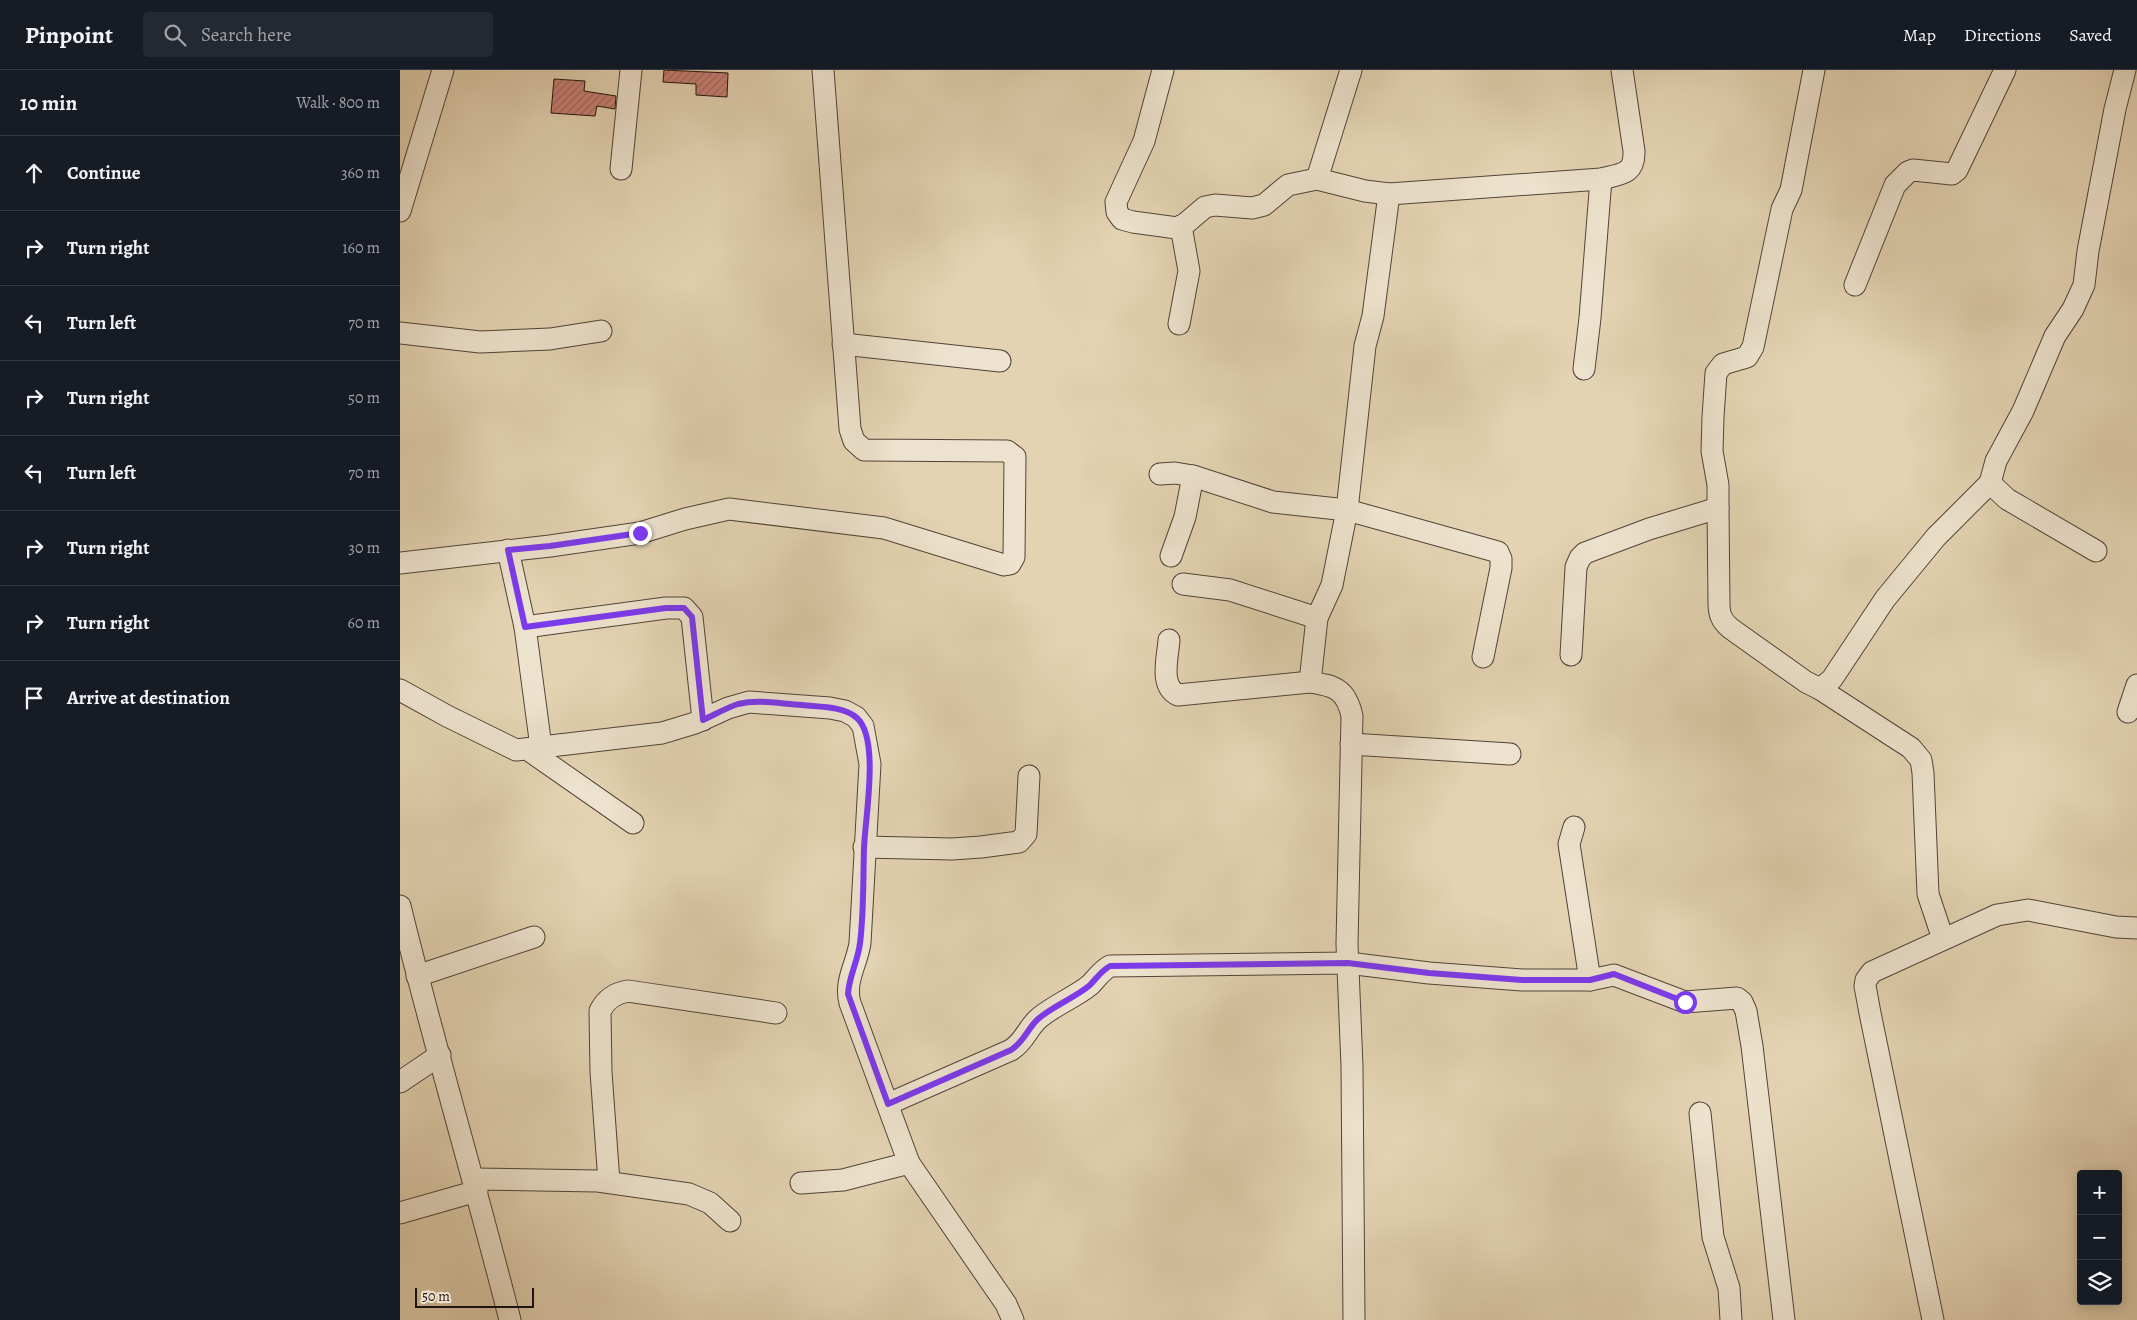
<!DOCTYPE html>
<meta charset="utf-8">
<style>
:root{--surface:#171b24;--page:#242831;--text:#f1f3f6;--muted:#9ea1a6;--line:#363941}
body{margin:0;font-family:Alegreya,serif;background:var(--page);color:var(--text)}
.controls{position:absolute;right:15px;bottom:15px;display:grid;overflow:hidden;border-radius:5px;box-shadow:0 2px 12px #0003}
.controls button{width:45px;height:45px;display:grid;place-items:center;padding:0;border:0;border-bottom:1px solid var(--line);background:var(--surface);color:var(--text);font:25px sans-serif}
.scale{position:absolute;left:15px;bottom:12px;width:119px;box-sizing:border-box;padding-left:5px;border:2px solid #20150f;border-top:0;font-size:14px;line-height:18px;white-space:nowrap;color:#20150f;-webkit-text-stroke:4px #ede2cd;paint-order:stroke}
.stop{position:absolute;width:15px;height:15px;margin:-11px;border:4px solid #7c3aed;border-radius:50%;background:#fff}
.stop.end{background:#7c3aed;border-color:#fff;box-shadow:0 1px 5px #0008}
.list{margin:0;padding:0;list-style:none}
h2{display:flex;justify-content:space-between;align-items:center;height:65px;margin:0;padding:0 20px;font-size:21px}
h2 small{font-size:16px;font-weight:400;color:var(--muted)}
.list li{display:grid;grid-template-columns:32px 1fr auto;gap:15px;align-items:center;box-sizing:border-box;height:75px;padding:0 20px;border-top:1px solid var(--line)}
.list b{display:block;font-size:19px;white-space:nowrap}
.list em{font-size:16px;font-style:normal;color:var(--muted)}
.icon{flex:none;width:28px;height:28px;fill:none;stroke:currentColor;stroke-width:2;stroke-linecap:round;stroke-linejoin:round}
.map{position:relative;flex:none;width:1737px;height:1250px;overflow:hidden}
header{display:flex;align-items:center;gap:30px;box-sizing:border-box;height:70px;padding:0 25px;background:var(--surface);border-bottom:1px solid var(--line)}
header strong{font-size:24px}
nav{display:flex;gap:28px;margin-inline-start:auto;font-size:18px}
.search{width:350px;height:45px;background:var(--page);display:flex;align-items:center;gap:12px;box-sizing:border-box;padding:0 18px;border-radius:5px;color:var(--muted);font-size:19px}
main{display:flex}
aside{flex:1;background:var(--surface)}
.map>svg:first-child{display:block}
.building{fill:url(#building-hatch);stroke:#20150f}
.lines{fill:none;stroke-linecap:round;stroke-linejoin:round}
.minor-casing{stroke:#514438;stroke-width:23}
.minor{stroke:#ede2cd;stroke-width:21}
.route{stroke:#7c3aed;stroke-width:6}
</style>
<header>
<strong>Pinpoint</strong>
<div class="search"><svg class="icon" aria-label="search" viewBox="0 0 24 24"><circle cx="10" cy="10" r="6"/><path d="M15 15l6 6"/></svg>Search here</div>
<nav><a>Map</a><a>Directions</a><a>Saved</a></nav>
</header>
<main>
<aside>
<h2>10 min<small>Walk · 800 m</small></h2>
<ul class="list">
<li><svg class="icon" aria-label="ahead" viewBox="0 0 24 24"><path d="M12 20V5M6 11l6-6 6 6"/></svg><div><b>Continue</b></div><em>360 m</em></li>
<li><svg class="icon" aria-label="right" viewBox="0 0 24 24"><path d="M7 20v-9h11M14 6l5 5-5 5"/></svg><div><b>Turn right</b></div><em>160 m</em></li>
<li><svg class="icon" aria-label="left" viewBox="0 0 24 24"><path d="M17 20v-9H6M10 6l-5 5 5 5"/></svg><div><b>Turn left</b></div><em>70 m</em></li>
<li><svg class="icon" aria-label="right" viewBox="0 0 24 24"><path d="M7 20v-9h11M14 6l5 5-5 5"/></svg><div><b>Turn right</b></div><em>50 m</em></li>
<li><svg class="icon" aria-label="left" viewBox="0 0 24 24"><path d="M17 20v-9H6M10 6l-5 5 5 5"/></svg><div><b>Turn left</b></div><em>70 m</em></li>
<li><svg class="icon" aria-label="right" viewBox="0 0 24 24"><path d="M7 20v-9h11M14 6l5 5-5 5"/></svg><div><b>Turn right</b></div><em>30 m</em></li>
<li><svg class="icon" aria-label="right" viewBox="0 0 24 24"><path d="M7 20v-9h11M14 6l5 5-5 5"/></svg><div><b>Turn right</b></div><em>60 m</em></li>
<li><svg class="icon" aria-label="arrive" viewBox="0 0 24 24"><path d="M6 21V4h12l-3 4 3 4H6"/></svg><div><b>Arrive at destination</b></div></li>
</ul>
</aside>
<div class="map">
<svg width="1737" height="1250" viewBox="0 0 1737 1250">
<defs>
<pattern id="building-hatch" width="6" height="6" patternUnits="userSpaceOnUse" patternTransform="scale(1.25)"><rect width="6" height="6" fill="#c98277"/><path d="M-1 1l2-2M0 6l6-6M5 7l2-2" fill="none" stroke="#a36960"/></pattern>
</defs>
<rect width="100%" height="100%" fill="#e3d3b2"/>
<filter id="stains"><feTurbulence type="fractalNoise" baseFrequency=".004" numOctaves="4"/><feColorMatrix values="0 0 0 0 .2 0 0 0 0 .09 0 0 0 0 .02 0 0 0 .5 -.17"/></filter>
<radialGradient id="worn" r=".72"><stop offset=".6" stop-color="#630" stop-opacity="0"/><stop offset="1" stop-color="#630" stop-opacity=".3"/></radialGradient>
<g class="building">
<path d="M264 0 328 3 327 27 296 25V14L263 12Z"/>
<path d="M154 9 185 11 184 21 216 26 215 39 197 36 195 46 151 43Z"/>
</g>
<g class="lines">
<g class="minor-casing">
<g id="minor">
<path d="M763 0 744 71 716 132 717 142 722 149 733 152 777 158 785 154 805 137 815 135 852 138 864 135 888 115 917 109"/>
<path d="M951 0 917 109 965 121 989 124 973 246 965 276 947 440 932 515 917 548 910 612C935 616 946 619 952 646L947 874 952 996 954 1250"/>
<path d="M221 99 231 0"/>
<path d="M989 124 1201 109C1220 104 1235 105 1234 81L1222 0"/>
<path d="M0 141 43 0"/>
<path d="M1455 215 1495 115 1508 102 1513 100 1552 104 1557 100 1605 0"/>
<path d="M779 254 789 201 781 156"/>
<path d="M0 263 80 272 150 269 201 261"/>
<path d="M443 274 600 291"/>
<path d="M1184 299 1190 248 1201 109"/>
<path d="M760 404 775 403 793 406 873 432 947 440 1098 482 1101 489V498L1083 587"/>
<path d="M1318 438V415L1312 381 1313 347 1316 303 1323 294 1347 287 1353 277 1382 139 1391 120 1414 0"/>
<path d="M108 480 125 557 141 677"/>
<path d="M1696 481 1607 429 1590 413 1596 391 1623 341 1655 266 1673 239 1684 215 1688 181 1715 39 1725 0"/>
<path d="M771 486 785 447 793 406"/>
<path d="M0 493 150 476 240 463 285 449 329 439 484 458 604 495 610 494 614 487 615 387 607 381 464 380 454 371 450 359 423 0"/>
<path d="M783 514 830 520 917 548"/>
<path d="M125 557 266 538H284L292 547 303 650"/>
<path d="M769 570C768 587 759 616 778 625L910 612"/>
<path d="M1171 585 1176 497 1180 488 1185 483 1249 459 1318 438 1319 533C1319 544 1321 550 1330 558L1406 612 1420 619 1432 609 1485 529 1536 467 1590 413"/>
<path d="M1420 619 1511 678 1521 690 1523 703 1528 824 1543 869"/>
<path d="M0 620 47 646 116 680 262 663 295 653 328 638 349 632 430 638 445 641 456 647 463 656 470 694 460 873C457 894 444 911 450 933L509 1093 606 1234 613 1250"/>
<path d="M1728 642 1737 615"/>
<path d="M951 674 1110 684"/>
<path d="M127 679 233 753"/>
<path d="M1174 757 1169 774 1190 910"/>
<path d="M464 777 552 779 581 777 619 772 626 764 629 706"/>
<path d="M0 836C34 975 75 1112 110 1250"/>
<path d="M17 906 134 867"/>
<path d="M0 1012 40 985"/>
<path d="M488 1034 611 980C625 971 627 959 638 949 654 935 674 928 690 915 697 908 701 901 710 896L948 893 1029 903 1122 910H1190L1214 905 1285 932 1337 928 1342 932 1346 941 1352 976 1384 1250"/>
<path d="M1300 1043 1313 1167 1329 1218 1331 1250"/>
<path d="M74 1109 198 1111 289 1124 310 1133 330 1151"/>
<path d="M209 1112 201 1002 200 941C206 929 215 923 228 921L376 943"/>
<path d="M401 1113 443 1110 509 1093"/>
<path d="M0 1143 77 1121"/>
<path d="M1533 1250 1470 943 1465 916 1466 910 1472 902 1597 845 1628 840 1716 857 1737 858"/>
</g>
</g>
<use href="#minor" class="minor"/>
</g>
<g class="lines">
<path class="route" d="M240 463 150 476 108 480 125 557 266 538H284L292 547 303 650C314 645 326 638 338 634 359 629 381 634 402 635 419 637 444 636 457 648 480 669 465 748 464 778 463 810 464 842 460 873 458 891 449 906 448 924L488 1034 611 980C625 971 627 959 638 949 654 935 675 928 690 915 697 908 701 901 710 896L948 893 1029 903 1122 910H1190L1214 904 1285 932"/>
</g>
<rect width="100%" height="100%" filter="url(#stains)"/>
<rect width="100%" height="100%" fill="url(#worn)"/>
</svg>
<div class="controls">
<button>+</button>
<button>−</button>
<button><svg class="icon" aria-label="layers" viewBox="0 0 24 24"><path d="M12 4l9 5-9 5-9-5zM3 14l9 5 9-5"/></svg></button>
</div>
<div class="scale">50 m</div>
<div class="stop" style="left:1285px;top:932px"></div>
<div class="stop end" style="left:240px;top:463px"></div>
</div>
</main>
